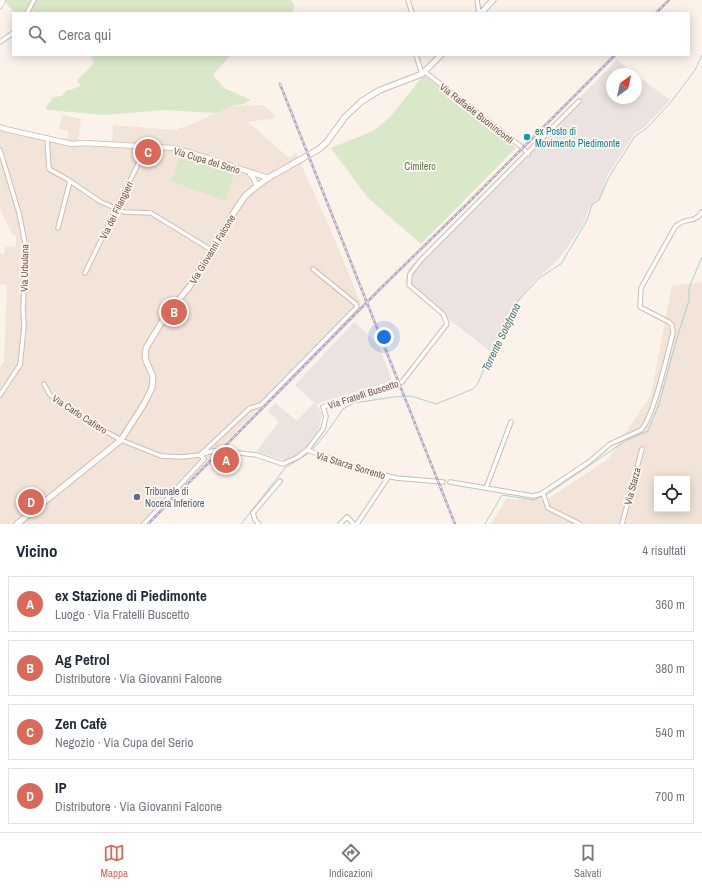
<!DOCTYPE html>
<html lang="it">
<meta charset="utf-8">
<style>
:root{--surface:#fff;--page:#f2f2f3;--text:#1f2937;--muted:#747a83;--line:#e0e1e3;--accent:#da695a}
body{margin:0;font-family:"Archivo Narrow",sans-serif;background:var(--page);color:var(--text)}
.controls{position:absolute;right:12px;bottom:12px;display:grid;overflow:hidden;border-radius:0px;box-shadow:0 2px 10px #0003}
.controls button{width:36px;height:36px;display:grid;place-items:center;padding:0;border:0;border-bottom:1px solid var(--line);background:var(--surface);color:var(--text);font:20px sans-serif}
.compass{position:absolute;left:606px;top:68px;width:36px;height:36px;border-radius:50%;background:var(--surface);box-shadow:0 2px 10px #0003;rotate:33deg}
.you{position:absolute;left:384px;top:337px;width:14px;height:14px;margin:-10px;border:3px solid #fff;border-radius:50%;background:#1a73e8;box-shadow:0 0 0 6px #1a73e833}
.badge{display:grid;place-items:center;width:26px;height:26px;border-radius:50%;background:var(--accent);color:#fff;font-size:13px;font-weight:700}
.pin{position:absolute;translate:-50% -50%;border:2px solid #fff;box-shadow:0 1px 4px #0006}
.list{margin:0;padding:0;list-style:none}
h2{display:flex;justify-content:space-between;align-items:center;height:52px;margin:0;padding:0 16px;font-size:17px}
h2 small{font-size:13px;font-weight:400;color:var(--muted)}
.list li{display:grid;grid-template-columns:26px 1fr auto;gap:12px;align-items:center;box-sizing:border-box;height:56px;margin:0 8px 8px;padding:0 8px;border:1px solid var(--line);border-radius:0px}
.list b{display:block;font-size:15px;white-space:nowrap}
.list p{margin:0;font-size:13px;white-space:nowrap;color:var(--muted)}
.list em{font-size:13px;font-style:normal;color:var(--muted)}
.icon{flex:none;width:22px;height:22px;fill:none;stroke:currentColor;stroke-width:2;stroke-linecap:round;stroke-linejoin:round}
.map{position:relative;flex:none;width:702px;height:524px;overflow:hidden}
.search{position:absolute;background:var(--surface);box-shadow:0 2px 10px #0003;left:12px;right:12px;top:12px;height:44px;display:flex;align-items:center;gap:10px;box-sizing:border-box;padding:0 14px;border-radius:0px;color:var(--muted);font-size:15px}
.sheet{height:308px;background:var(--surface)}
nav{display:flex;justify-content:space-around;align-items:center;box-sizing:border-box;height:56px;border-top:1px solid var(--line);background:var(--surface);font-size:11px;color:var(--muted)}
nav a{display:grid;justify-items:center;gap:2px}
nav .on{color:var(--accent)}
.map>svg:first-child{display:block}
.residential{fill:#f2e4d8;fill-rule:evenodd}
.industrial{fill:#eae3df}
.green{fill:#d9e8c9}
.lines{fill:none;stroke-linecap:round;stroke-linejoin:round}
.stream{stroke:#a6d2d4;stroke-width:1}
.minor-casing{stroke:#cebcb3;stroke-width:5.5}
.tertiary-casing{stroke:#cebcb3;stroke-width:6}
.secondary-casing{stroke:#d1bbb1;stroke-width:7}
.minor{stroke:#fff;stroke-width:3.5}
.tertiary{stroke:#fff;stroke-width:4.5}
.secondary{stroke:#fff;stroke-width:5}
.rail-casing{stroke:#b4a8c4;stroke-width:2.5}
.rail{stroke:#fef7f0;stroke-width:1;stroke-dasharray:3;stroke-linecap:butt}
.culture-dot{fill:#0f9aa8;stroke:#fef7f0;stroke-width:1.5}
.service-dot{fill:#5c6f8a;stroke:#fef7f0;stroke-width:1.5}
.labels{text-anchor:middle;stroke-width:3.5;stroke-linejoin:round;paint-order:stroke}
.street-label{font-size:10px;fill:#74584f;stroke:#fef7f0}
.culture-label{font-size:10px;fill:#0d838f;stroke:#fef7f0;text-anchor:start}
.park-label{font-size:10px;fill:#5b7848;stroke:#fef7f0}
.service-label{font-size:10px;fill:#4e5e75;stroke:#fef7f0;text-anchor:start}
.water-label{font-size:11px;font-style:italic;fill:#437477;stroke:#fef7f0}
</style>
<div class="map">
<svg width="702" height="524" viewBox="0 0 702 524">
<rect width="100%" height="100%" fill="#fbf2ea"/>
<g class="residential">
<path d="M263 105 275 115 276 118 248 122 289 158 296 153 332 233 361 304 145 524H0V367L4 362 7 285 1 284 0 286V254H4L5 247 16 246V236L12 234 0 209V125L67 140 69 131 59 129 62 115 81 119 78 140 112 141 113 125 175 130 192 124 231 106Z"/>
<path d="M702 282V524H491L506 499H548L608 459 651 395 672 286ZM657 479H687V509H657Z"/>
</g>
<g class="industrial">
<path d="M617 60 635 74H612V98H636V75L670 100 645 127 634 134 607 176 602 193 598 200 590 207 582 226 558 260 533 282 517 304 491 352 413 291 405 282 409 268Z"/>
<path d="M354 322 378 344 392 381 316 404 322 413 319 428 309 444 294 457 284 460 256 452 279 422 268 411 275 403 297 421 314 403 295 385Z"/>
</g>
<g class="green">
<path d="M4 0H291L295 7 292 13H14Z"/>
<path d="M90 55H234L229 57 213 75 224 88 251 100 244 104 231 106 216 113 165 110 104 115 49 110 45 108 54 97 62 96 67 90H70L81 86 77 80 94 63Z"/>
<path d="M424 75 516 148 421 244 368 198 331 148 373 131 389 118Z"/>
<path d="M181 153 235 172 225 201 171 181Z"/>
</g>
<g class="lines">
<g class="stream">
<path d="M311 451 325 435 343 409 354 403 393 397 411 396 436 404 473 389 477 385 489 358 502 334 516 303 539 278 561 264 587 220 592 205 599 200 609 177 635 136 646 129 671 102 695 70 702 55"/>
<path d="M546 495 625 441 648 431 659 404 677 338 689 300V288L702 257"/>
<path d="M241 524 285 468 309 453"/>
<path d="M485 524 502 495 534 500 543 496"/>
</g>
<g class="minor-casing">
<g id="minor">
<path d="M408 0 412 13"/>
<path d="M477 0 479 13"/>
<path d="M27 13 34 0"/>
<path d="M0 42 13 33"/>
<path d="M416 55 422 74"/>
<path d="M425 72 523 148 528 154"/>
<path d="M47 138 49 169 67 179 101 202 124 212 151 213 213 251"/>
<path d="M0 150 19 213 26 248 23 309 24 327 20 365 0 395"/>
<path d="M58 228 70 181"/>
<path d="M85 273 139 162 136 145"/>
<path d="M44 384 50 395 87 421 121 440 161 456 182 457 200 455 212 451H224L256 455 283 464 298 457 307 450 323 429 326 416 323 407 402 382 447 324 443 314 409 285 410 274 421 260 579 101"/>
<path d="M307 450 360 469 396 478 443 482"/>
<path d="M201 454 250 408 261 405 357 307 356 304 313 269"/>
<path d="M450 482 533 496 541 494 589 462 610 444 641 430C654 416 667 355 673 333L672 325 669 322 640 307 641 288 675 227C685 216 693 225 702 212"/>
<path d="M486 488 511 422"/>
<path d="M543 493 548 508 580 524"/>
<path d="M144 524 204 459 200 455"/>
<path d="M259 524 255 520 253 513 280 481"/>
<path d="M340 524 347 517 354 524"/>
<path d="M357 524 389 476"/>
<path d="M622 524 642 449"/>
</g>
</g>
<g class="tertiary-casing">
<g id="tertiary">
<path d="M0 6 3 0"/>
<path d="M0 127 5 129 72 144 84 143 174 148 208 158 268 178"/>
<path d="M250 174 253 177 257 186"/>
</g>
</g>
<g class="secondary-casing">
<g id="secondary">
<path d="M481 13 493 0"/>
<path d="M17 524 121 440 144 404 152 388 153 377 145 358 146 348 166 315 190 286 209 257 233 214 245 196 257 186 268 178 319 149 326 143 345 117 362 101 380 90 422 74 441 55"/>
</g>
</g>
<use href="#minor" class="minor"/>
<use href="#tertiary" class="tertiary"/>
<use href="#secondary" class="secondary"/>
<g class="rail-casing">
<g id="rail">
<path d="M656 13 669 0"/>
<path d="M280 84 455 524"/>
<path d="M148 524 380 289 466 205 615 55"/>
</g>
</g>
<use href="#rail" class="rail"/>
</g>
<circle class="culture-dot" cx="527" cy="137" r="4"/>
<circle class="service-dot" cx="137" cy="497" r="4"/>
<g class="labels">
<g class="street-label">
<text transform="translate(477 113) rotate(38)" y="4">Via Raffaele Buoninconti</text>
<text transform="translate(207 160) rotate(17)" y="4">Via Cupa del Serio</text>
<text transform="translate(116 210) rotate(-64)" y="4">Via dei Filangieri</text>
<text transform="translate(212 249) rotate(-59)" y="4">Via Giovanni Falcone</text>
<text transform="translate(24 268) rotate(-89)" y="4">Via Urbulana</text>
<text transform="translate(363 394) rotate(-18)" y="4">Via Fratelli Buscetto</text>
<text transform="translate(80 414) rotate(33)" y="4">Via Carlo Cafiero</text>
<text transform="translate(351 465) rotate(17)" y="4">Via Starza Sorrento</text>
<text transform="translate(632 486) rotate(-75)" y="4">Via Starza</text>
</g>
<g class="culture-label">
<text x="535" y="135">ex Posto di<tspan x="535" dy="12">Movimento Piedimonte</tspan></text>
</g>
<g class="park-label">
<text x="420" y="170">Cimitero</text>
</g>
<g class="service-label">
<text x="145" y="495">Tribunale di<tspan x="145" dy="12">Nocera Inferiore</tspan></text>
</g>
<g class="water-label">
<text transform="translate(501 337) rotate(-64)" y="4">Torrente Solofrana</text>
</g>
</g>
</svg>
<div class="controls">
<button><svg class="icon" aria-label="locate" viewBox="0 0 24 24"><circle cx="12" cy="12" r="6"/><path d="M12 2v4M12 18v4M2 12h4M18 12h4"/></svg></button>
</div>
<svg class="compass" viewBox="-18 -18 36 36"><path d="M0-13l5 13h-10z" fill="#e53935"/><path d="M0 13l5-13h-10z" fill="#747a83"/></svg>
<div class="you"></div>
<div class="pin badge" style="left:226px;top:460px">A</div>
<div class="pin badge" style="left:174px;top:312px">B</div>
<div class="pin badge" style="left:148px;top:152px">C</div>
<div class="pin badge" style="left:31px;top:502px">D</div>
<div class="search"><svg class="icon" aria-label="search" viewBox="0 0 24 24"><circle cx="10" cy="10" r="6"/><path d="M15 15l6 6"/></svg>Cerca qui</div>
</div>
<section class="sheet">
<h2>Vicino<small>4 risultati</small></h2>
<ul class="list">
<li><span class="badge">A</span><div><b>ex Stazione di Piedimonte</b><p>Luogo · Via Fratelli Buscetto</p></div><em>360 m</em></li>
<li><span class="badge">B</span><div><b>Ag Petrol</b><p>Distributore · Via Giovanni Falcone</p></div><em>380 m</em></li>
<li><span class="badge">C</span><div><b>Zen Cafè</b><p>Negozio · Via Cupa del Serio</p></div><em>540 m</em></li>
<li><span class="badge">D</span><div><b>IP</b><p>Distributore · Via Giovanni Falcone</p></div><em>700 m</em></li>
</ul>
</section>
<nav>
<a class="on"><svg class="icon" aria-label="map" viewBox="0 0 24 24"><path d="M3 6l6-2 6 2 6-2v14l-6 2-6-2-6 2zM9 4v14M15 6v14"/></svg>Mappa</a>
<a><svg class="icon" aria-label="directions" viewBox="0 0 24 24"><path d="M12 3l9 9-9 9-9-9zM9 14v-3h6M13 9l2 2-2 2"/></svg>Indicazioni</a>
<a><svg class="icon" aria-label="saved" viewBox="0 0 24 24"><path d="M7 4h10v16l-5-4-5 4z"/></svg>Salvati</a>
</nav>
